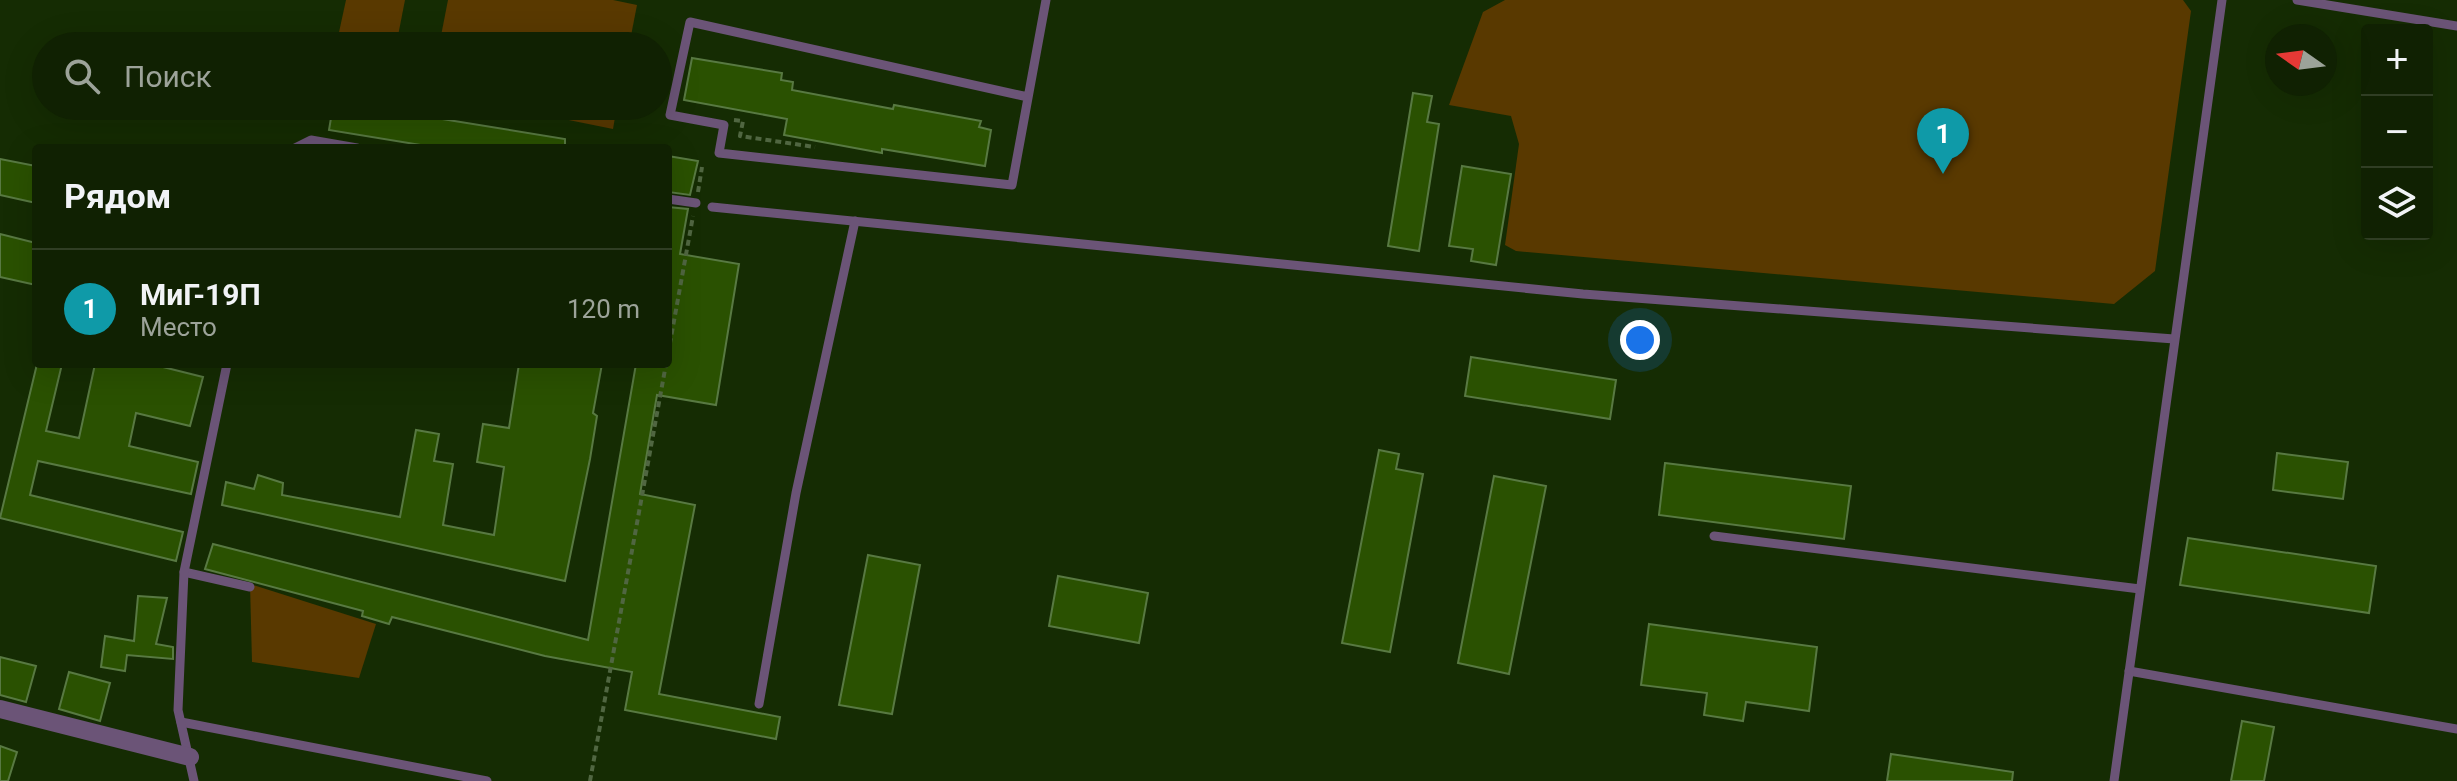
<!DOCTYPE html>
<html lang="ru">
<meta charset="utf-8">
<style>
:root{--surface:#102102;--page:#1e2e11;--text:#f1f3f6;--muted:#9ca399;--line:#303e24;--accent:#8c9099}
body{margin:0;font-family:Roboto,sans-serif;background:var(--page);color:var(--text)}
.controls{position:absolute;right:24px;top:24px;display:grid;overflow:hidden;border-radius:8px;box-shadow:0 8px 32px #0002}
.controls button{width:72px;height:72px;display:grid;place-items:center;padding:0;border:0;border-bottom:2px solid var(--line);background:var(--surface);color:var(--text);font:40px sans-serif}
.compass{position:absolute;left:2265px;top:24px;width:72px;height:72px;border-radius:50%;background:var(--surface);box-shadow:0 8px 32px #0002;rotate:284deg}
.you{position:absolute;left:1640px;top:340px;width:28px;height:28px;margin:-20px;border:6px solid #fff;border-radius:50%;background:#1a73e8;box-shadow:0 0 0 12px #1a73e833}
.badge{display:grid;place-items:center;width:52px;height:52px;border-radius:50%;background:var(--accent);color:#fff;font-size:26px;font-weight:700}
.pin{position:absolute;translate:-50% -66px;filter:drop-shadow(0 2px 4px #0008)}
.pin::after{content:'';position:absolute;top:42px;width:28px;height:24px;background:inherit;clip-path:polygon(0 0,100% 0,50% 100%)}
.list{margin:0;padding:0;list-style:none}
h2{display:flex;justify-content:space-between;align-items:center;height:104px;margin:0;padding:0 32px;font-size:34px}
h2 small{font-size:26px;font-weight:400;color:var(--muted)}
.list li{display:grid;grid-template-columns:52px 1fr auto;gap:24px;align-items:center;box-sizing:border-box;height:120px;padding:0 32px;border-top:2px solid var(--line)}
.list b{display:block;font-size:30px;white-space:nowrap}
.list p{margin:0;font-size:26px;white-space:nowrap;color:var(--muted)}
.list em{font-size:26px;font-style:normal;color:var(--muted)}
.icon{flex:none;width:44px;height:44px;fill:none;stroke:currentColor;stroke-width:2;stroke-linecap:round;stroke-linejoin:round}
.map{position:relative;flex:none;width:2457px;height:781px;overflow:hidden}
.search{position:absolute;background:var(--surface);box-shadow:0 8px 32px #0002;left:32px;top:32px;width:640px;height:88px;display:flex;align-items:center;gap:20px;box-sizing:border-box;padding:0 28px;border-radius:44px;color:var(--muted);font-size:30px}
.panel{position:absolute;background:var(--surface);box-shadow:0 8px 32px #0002;left:32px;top:144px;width:640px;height:224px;border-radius:8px}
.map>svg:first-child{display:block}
.green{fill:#593900}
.building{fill:#2a5101;stroke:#587942;stroke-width:2}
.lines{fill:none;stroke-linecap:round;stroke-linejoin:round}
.path{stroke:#506641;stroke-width:4;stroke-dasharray:6 4;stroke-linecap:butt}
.lane{stroke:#6b5477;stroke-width:9}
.street{stroke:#6b5477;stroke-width:18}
</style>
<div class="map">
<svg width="2457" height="781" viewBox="0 0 2457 781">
<rect width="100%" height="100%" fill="#152c03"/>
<g class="green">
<path d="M346 0H405L396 46H336Z"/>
<path d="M448 0H613L637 5 629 46H439Z"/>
<path d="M1505 0H2183L2191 11 2155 271 2114 304 1516 251 1505 245 1519 144 1511 116 1449 105 1483 12Z"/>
<path d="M500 106H617L613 129Z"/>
<path d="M250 584 376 624 359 678 252 662Z"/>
</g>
<g class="building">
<path d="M692 58 782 73 781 80 793 82 792 90 893 109 894 105 981 121 979 127 991 130 985 166 882 149V153L784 135 787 119 684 100Z"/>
<path d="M1413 93 1432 96 1427 122 1439 124 1419 251 1388 246Z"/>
<path d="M333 106H362L565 139V148H439L329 130Z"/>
<path d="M668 156 698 161 690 195 668 192Z"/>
<path d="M0 159 36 166V203L0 195Z"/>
<path d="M1462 166 1511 174 1496 265 1471 261 1473 249 1449 246Z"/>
<path d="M668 207 688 209 680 254 739 264 716 405 657 395 640 494 695 505 659 694 780 717 776 739 625 710 632 672 545 656 392 617 389 624 362 616 363 611 205 569 213 544 588 640 636 364H668Z"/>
<path d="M0 234 36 243V285L0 277Z"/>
<path d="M1471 357 1616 380 1610 419 1465 396Z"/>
<path d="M37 364H62L46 431 79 438 95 364H151L203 377 190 426 136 413 129 446 198 462 191 494 38 461 30 495 183 532 176 561 0 518Z"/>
<path d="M519 364H602L593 413 597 416 590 459 565 581 222 505 226 482 254 489 258 475 283 483 282 495 400 517 416 430 439 434 434 461 453 464 443 525 494 535 504 467 477 462 483 424 509 428Z"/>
<path d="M1379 450 1399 454 1396 469 1423 474 1390 652 1342 643Z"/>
<path d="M2277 453 2348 462 2343 499 2273 490Z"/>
<path d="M1665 463 1851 486 1844 539 1659 515Z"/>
<path d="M1494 476 1546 486 1509 674 1458 663Z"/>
<path d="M2188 538 2376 566 2369 613 2180 585Z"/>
<path d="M868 555 920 565 892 714 839 705Z"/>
<path d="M1058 576 1148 593 1139 643 1049 626Z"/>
<path d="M138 596 167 598 156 644 173 647V659L127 655 125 671 101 667 105 636 134 641Z"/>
<path d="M1649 624 1817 647 1809 711 1746 702 1743 721 1704 715 1707 693 1641 685Z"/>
<path d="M0 657 36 666 26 702 0 695Z"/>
<path d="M69 672 110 683 100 721 59 709Z"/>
<path d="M2242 721 2274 727 2264 781H2231Z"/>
<path d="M0 746 17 752 8 781H0Z"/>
<path d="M1891 754 2013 772 2012 781H1887Z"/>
</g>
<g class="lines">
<g class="path">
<path d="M734 120 743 121 740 136 815 147"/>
<path d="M698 192 702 167"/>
<path d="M668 354 693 216"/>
<path d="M590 781 666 364"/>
</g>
<g class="lane">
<path d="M2297 0 2457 26"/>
<path d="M1028 97 690 22 670 115 724 125 719 153 1012 185 1046 0"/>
<path d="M295 148 311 140 357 148"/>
<path d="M668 199 696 203"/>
<path d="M712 207 1583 294 2174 339"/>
<path d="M1714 536 2140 589"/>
<path d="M184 572 250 587"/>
<path d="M2129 671 2457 729"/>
<path d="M759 704 796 493 855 221"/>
<path d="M181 722 487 781"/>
<path d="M194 781 178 710 184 572 227 364"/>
<path d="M2114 781 2222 0"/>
</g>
<path class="street" d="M0 709 190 757"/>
</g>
</svg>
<div class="controls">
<button>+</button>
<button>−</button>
<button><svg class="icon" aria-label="layers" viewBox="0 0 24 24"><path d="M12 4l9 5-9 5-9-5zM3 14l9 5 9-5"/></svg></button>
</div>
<svg class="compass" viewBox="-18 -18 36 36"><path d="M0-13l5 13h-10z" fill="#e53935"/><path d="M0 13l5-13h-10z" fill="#9ca399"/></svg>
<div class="you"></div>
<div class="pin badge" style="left:1943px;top:174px;background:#0f9aa8">1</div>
<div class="search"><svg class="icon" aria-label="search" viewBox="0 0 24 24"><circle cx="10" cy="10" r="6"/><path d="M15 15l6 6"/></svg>Поиск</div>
<section class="panel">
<h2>Рядом<small></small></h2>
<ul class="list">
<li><span class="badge" style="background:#0f9aa8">1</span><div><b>МиГ-19П</b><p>Место</p></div><em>120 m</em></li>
</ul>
</section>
</div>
